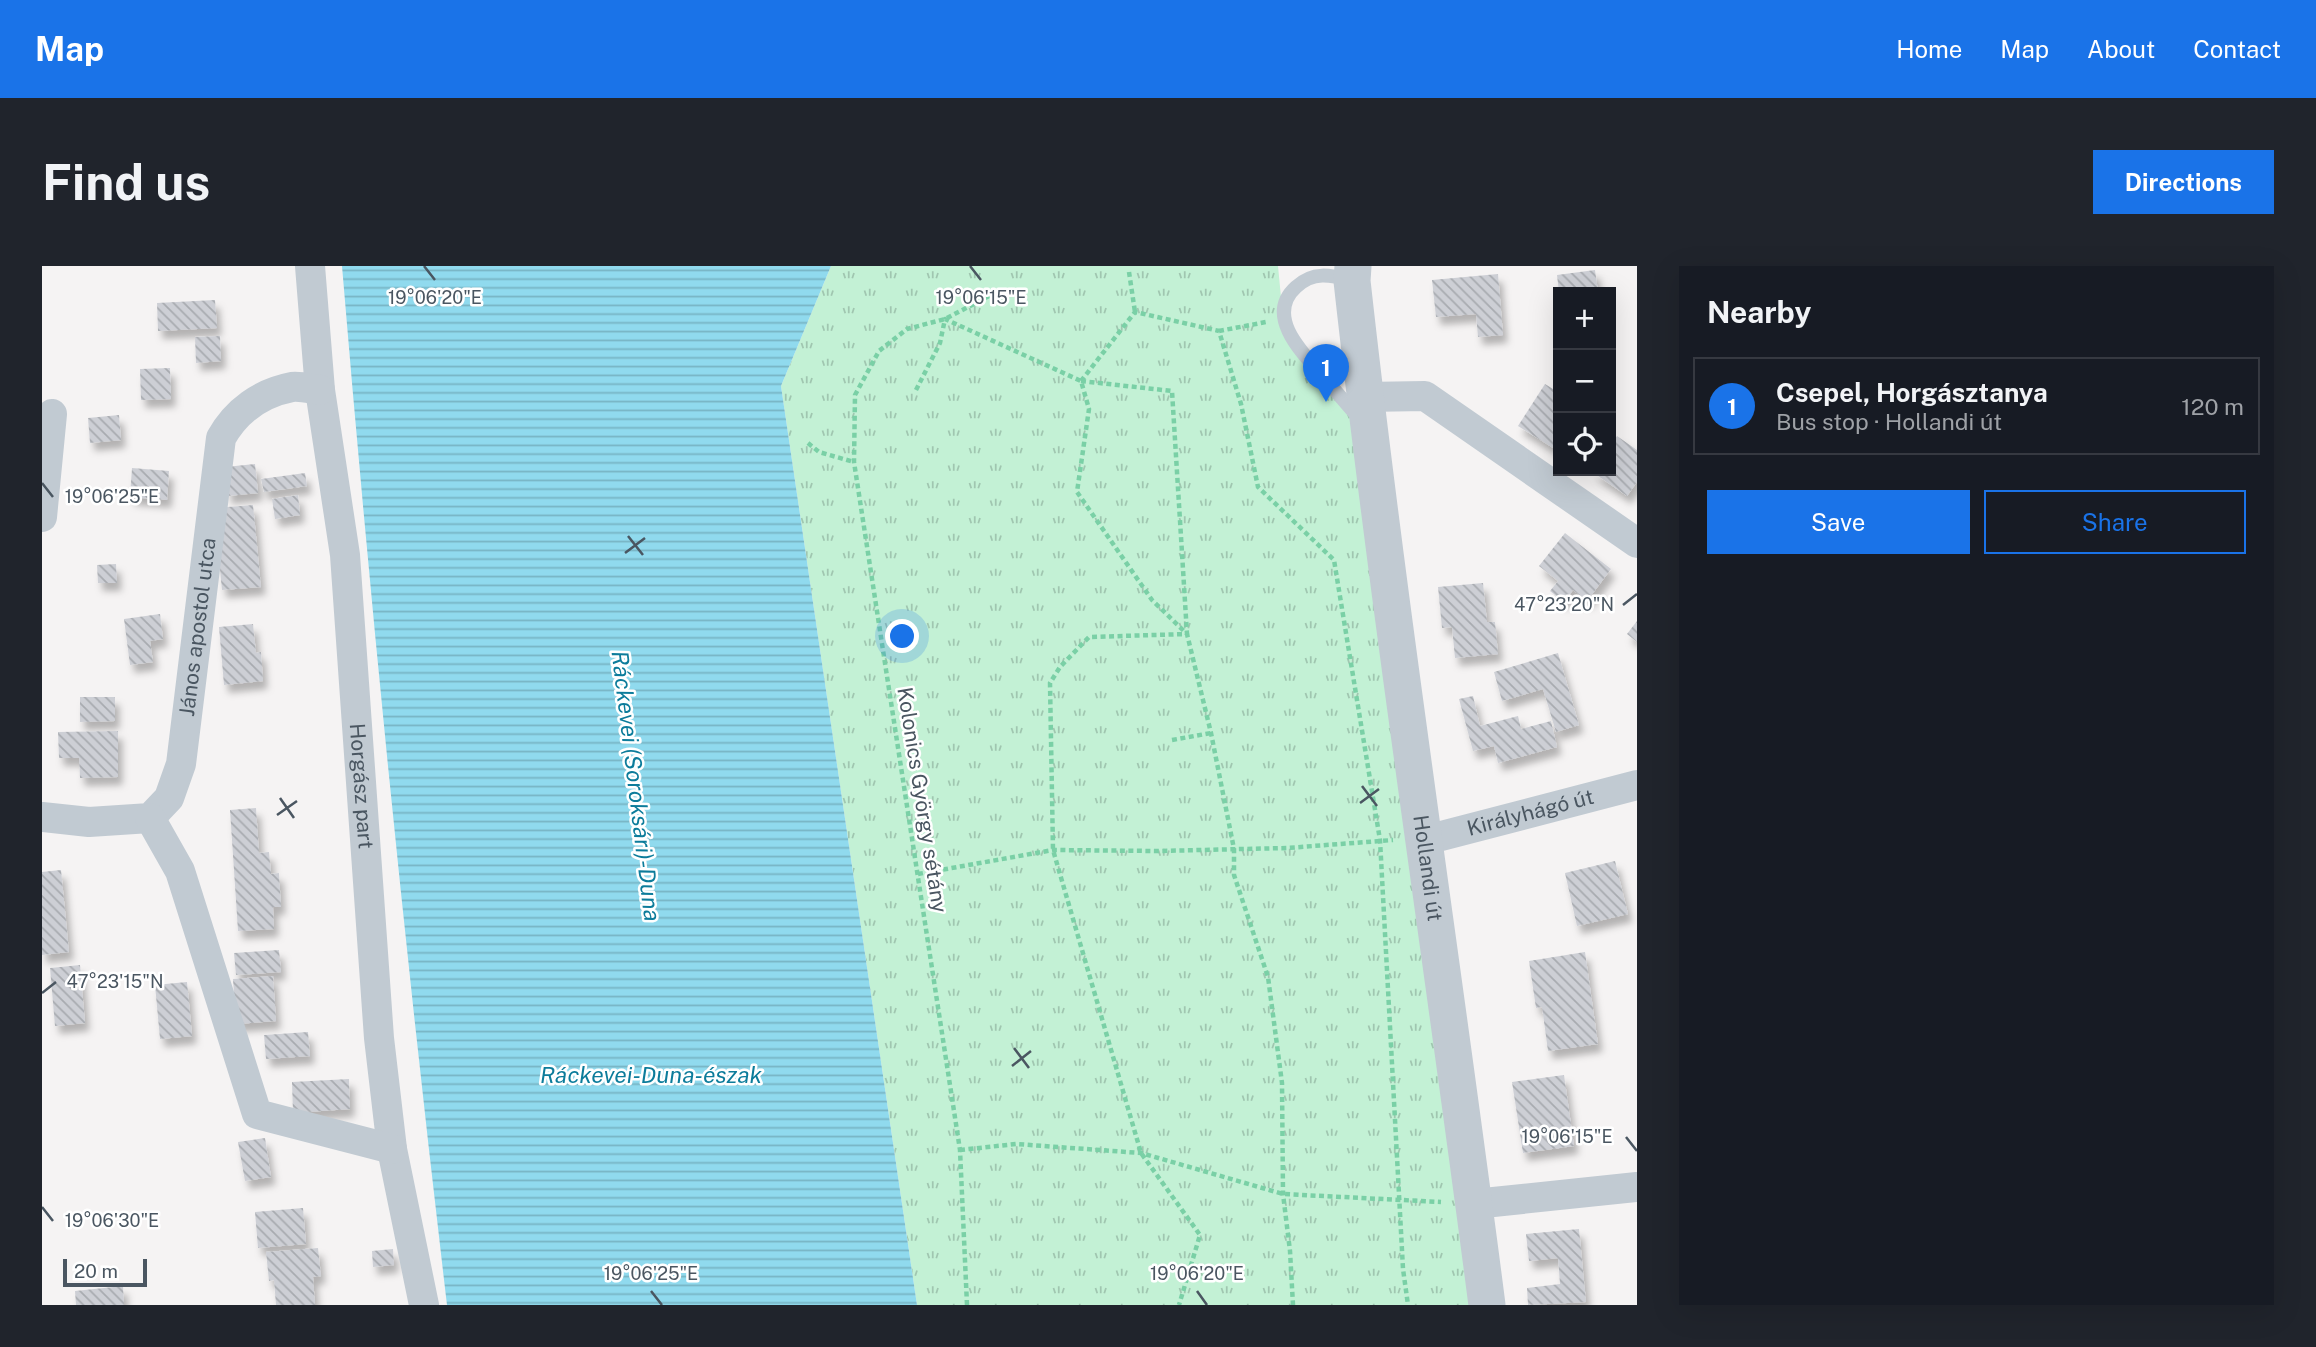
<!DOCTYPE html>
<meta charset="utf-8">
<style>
:root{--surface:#171b24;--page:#20242c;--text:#f1f3f6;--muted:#9ea1a6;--line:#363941;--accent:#1a73e8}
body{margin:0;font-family:"Public Sans",sans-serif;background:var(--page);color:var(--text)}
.controls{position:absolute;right:21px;top:21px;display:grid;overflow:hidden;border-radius:0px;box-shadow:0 7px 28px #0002}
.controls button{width:63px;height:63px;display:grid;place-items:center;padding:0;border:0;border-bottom:2px solid var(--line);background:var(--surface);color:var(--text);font:35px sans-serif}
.scale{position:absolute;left:21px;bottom:18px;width:84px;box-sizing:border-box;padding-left:7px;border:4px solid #4a5661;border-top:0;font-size:19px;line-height:24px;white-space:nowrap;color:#4a5661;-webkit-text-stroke:5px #fff;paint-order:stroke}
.you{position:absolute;left:861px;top:371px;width:24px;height:24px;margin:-18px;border:5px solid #fff;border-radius:50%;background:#1a73e8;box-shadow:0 0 0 10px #1a73e833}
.badge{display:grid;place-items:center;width:46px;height:46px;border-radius:50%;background:var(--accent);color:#fff;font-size:23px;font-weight:700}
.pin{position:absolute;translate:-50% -58px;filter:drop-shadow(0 2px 4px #0008)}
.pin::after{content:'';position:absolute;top:37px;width:24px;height:21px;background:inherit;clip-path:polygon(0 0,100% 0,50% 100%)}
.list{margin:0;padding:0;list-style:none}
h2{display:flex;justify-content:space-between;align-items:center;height:91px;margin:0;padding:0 28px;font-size:30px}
h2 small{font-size:23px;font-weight:400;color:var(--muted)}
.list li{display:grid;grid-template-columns:46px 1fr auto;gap:21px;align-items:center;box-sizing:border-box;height:98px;margin:0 14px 14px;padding:0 14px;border:2px solid var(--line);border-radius:0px}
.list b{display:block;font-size:26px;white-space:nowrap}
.list p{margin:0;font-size:23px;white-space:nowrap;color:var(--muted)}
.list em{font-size:23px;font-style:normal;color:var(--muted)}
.actions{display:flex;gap:14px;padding:21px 28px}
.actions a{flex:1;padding:16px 0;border:2px solid var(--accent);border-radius:0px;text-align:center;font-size:24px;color:var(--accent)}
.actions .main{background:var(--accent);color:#fff}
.icon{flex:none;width:38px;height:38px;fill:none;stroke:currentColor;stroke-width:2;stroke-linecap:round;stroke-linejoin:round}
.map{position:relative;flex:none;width:1595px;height:1039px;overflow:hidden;border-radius:0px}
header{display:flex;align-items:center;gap:42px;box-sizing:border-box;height:98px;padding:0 35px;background:var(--accent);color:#fff}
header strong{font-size:33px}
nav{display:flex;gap:38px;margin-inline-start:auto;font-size:24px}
.intro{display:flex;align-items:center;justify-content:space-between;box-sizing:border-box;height:168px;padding:0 42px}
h1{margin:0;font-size:49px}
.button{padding:18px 32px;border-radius:0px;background:var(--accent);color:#fff;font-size:24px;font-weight:700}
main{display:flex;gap:42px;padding:0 42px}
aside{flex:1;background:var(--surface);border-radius:0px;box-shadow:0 7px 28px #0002}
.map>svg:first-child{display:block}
.park{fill:url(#park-tufts)}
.water{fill:url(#water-rules)}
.building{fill:url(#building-back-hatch);filter:url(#shadow)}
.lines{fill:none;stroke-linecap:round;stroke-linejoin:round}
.path{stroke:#7ad0a6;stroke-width:4.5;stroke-dasharray:5 3.5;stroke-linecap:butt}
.service{stroke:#c1cad2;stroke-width:14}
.minor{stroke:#c1cad2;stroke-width:30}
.tertiary{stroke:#c1cad2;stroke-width:37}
.ticks{fill:none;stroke:#4a5661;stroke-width:2.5}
.labels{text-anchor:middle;stroke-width:5;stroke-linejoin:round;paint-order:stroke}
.street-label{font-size:21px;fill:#4a5661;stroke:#fff}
.water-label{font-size:23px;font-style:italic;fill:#0c7c9b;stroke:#fff}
.ticks-label{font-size:18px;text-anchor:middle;fill:#4a5661;stroke:#fff;stroke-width:5;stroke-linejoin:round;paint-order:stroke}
</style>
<header>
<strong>Map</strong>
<nav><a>Home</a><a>Map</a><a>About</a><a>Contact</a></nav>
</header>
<div class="intro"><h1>Find us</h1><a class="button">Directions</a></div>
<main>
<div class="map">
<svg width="1595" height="1039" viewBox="0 0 1595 1039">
<defs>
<pattern id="park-tufts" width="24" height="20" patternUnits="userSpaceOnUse" patternTransform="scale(1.75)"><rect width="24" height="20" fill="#c3f1d5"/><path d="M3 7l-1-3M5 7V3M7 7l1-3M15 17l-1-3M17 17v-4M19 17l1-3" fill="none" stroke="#a0c6b0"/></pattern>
<pattern id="water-rules" width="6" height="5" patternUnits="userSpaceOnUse" patternTransform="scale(1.75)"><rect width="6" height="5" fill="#90daee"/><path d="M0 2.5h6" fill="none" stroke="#78b4c4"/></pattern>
<pattern id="building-back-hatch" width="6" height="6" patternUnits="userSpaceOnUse" patternTransform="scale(1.75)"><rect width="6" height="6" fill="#cdcfd5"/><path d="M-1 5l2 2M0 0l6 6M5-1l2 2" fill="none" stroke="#a8abb0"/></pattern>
<filter id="shadow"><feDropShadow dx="4.5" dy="8" stdDeviation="3.5" flood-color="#0004"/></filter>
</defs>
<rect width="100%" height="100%" fill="#f5f3f3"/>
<path class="park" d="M789 0H1236L1241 52 1328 164 1446 1039H875L739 120Z"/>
<path class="water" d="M300 0H789L739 120 875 1039H405C364 693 329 347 300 0Z"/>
<g class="building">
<path d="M1553 4 1556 26H1517L1515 9Z"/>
<path d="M1456 8 1461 69 1436 71 1434 48 1394 51 1390 14Z"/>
<path d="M173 34 175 62 116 65 115 37Z"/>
<path d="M178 70 179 95 154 97 153 71Z"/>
<path d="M128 102 129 133 99 134 98 103Z"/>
<path d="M1503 118 1516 126V185L1476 160Z"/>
<path d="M77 149 79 174 48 177 46 152Z"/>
<path d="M1575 170 1595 184V216L1585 230 1549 205H1569V179Z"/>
<path d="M213 198 216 227 185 230 183 201Z"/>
<path d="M90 202 127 205 125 234 88 231Z"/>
<path d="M263 207 265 220 222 226 219 213Z"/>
<path d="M256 229 258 249 233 253 230 233Z"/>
<path d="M211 239 219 321 180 324 172 242Z"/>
<path d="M1523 267 1569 303 1545 335 1531 324 1522 336 1508 325 1516 315 1497 300Z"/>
<path d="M74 298 75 317H56L55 299Z"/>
<path d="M1441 317 1445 356H1453L1456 388 1413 392 1410 361 1400 362 1396 321Z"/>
<path d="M118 348 121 373 108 375 111 396 88 399 82 353Z"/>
<path d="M1595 355V376L1585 368Z"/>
<path d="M211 358 214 387 219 386 221 415 182 419 177 361Z"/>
<path d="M1516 387 1537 459 1514 466 1501 423 1460 435 1452 406Z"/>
<path d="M1431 430 1438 460 1476 450 1479 463 1509 455 1515 481 1456 497 1452 480 1431 485 1417 433Z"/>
<path d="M38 431H73V455L38 456Z"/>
<path d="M76 465V511L38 512 37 492H17L16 466Z"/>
<path d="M214 542 217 587 227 586 229 608 237 607 239 641H231L232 663 196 665 188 544Z"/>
<path d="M1573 595 1586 648 1535 660 1523 607Z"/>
<path d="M19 604 27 686 0 689V606Z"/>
<path d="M237 684 239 706 194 709 192 687Z"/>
<path d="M1543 686 1556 778 1506 785 1500 741 1494 742 1487 695Z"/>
<path d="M38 699 43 757 13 760 8 702Z"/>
<path d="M231 710 234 755 194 758 191 713Z"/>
<path d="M145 716 150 770 118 773 113 719Z"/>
<path d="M266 766 268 790 224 793 222 769Z"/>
<path d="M1522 809 1532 880 1481 887 1470 816Z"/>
<path d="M307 813 308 843 251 847 250 816Z"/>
<path d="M223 872 229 911 203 915 196 876Z"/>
<path d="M261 942 264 978 216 982 213 946Z"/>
<path d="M1537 963 1544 1036 1486 1039 1485 1022 1518 1018 1516 992 1487 995 1484 968Z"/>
<path d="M276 982 279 1010 271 1011 273 1039H234L232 1014 227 1015 224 986Z"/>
<path d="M351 983 352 999 331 1001 330 985Z"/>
<path d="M81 1020 82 1039H34L33 1025Z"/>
</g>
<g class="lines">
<g class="path">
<path d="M1087 6 1093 46"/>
<path d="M1177 65 1224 56"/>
<path d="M1039 115 1093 46 1177 65 1199 138 1216 221 1292 294 1338 574 1361 1003 1366 1039"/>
<path d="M1039 115 1130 125 1145 368 1047 371 1018 401 1008 417 1011 584 1099 887 1158 969 1137 1039"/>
<path d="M874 124 898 77 903 53 1039 115 1047 143 1035 226 1110 334 1145 368 1169 467 1192 583V609L1226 711 1240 817 1241 928 1248 985 1251 1039"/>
<path d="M766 177 777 186 812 196"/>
<path d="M1130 474 1169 467"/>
<path d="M876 608 1011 584 1116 585 1245 582 1351 574"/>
<path d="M918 884 974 878 1099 887 1241 928 1399 936"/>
<path d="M925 1039 918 884 812 196 813 129 837 85 865 63 903 53 951 28"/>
</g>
<path class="service" d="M1309 14C1288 9 1271 5 1254 21 1222 50 1261 88 1282 111 1293 125 1305 138 1317 152"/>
<g class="minor">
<path id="s1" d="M268 0 278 124 303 289 337 772 350 883 382 1039"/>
<path d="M1323 131 1383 130 1595 277"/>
<path d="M0 251 10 148"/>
<path id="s2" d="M0 551 47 556 108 552 127 532 139 498 179 172C194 145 219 127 250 121 259 120 270 123 278 124"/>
<path d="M108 552 138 605 215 848 350 883"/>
<path id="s3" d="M1380 575 1595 519"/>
<path d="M1432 938 1595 921"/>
</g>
<path class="tertiary" id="s4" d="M1311 0 1310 15C1348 357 1401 697 1445 1039"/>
</g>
<path class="ticks" d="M382 0 393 14M928 0 939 14M0 217 11 231M586 270 601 289M583 287 603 272M1581 339 1595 328M1320 520 1335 540M238 532 252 552M1318 537 1337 523M235 549 255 535M0 727 14 716M972 782 987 802M970 800 989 785M1584 871 1595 885M0 941 11 955M609 1025 620 1039M1155 1025 1165 1039"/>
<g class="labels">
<g class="street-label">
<text dy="7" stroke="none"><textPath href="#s2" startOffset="310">János apostol utca</textPath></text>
<text dy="7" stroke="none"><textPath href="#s1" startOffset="523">Horgász part</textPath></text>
<text transform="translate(880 534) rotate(81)" y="7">Kolonics György sétány</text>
<text dy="7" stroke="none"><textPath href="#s3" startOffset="112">Királyhágó út</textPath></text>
<text dy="7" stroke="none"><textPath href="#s4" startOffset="607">Hollandi út</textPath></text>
</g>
<g class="water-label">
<text transform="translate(594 520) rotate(83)" y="8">Ráckevei (Soroksári)-Duna</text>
<text x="609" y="817">Ráckevei-Duna-észak</text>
</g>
</g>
<g class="ticks-label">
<text x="393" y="38">19°06'20"E</text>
<text x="939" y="38">19°06'15"E</text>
<text x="70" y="237">19°06'25"E</text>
<text x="1522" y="345">47°23'20"N</text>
<text x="73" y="722">47°23'15"N</text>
<text x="1525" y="877">19°06'15"E</text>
<text x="70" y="961">19°06'30"E</text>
<text x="609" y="1014">19°06'25"E</text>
<text x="1155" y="1014">19°06'20"E</text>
</g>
</svg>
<div class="controls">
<button>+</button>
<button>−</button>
<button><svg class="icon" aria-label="locate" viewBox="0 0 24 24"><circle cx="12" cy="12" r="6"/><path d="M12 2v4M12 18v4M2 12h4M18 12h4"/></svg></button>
</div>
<div class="scale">20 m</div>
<div class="you"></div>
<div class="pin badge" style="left:1284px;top:136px">1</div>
</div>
<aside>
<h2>Nearby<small></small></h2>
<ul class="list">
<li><span class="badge">1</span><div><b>Csepel, Horgásztanya</b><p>Bus stop · Hollandi út</p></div><em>120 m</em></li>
</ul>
<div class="actions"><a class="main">Save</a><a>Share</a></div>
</aside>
</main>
